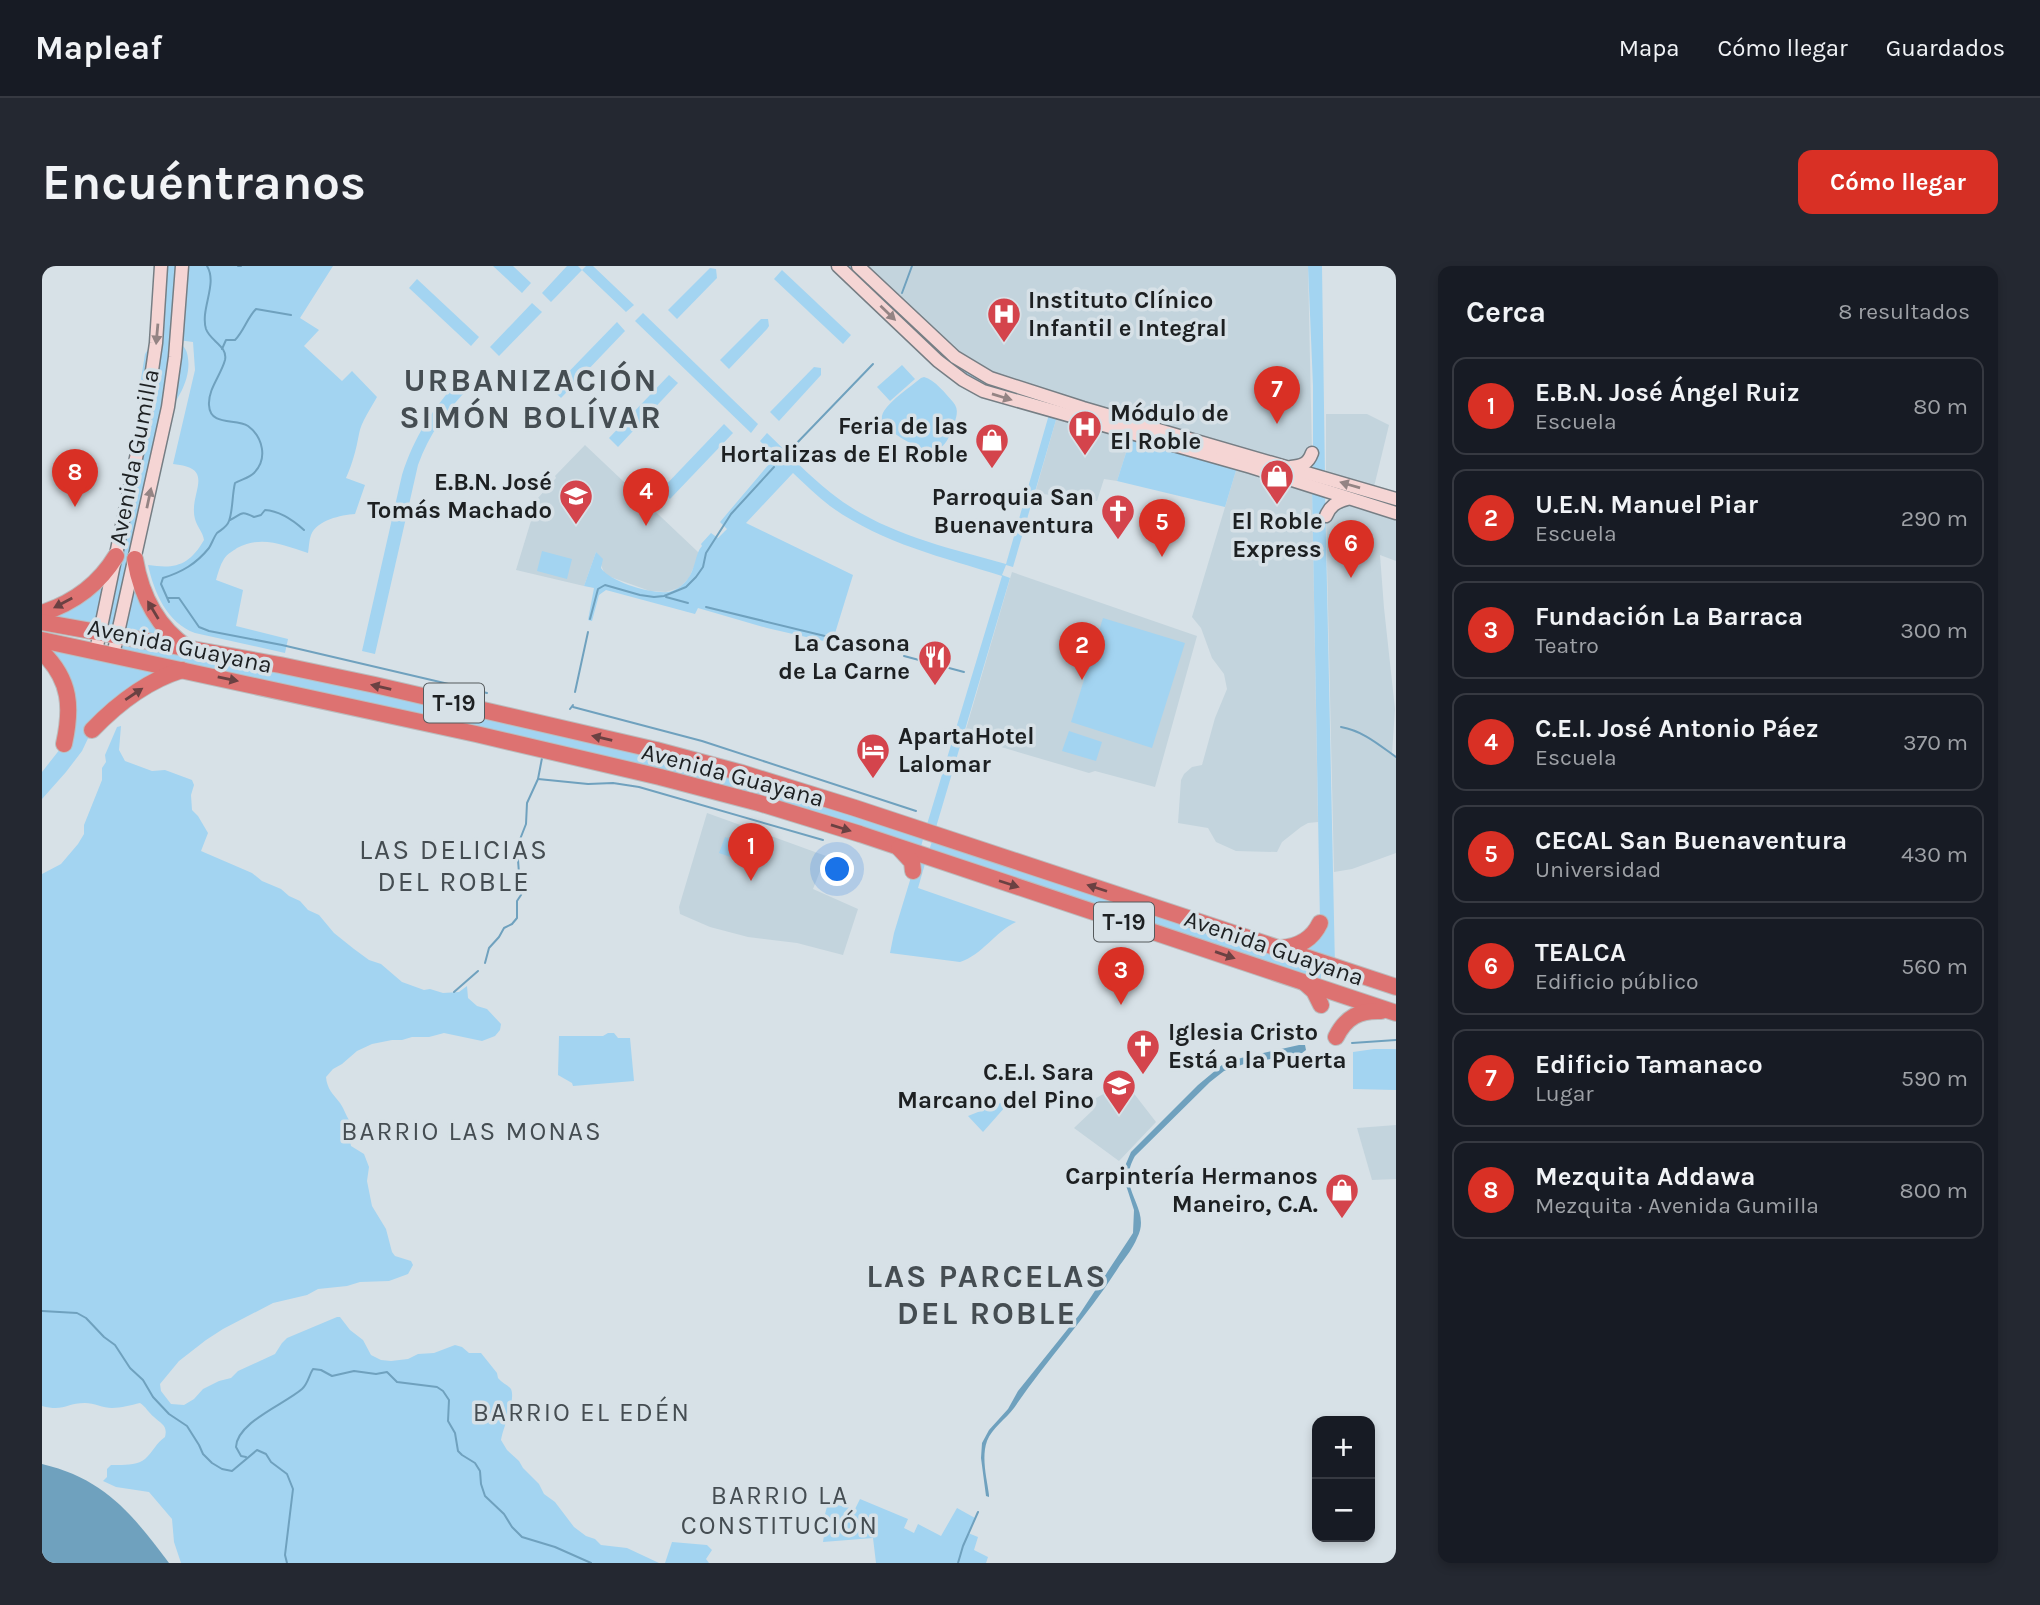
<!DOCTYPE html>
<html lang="es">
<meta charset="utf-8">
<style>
:root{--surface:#171b24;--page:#242831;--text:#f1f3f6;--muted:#9ea1a6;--line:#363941;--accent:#d93025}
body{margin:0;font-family:Karla,sans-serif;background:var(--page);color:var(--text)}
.controls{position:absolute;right:21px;bottom:21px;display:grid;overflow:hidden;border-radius:14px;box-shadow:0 4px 10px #0003}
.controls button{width:63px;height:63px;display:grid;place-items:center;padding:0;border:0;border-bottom:2px solid var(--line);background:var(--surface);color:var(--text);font:35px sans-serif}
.you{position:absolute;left:796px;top:604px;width:24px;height:24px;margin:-18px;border:5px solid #fff;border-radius:50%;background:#1a73e8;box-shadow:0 0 0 10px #1a73e833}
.badge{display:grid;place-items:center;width:46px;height:46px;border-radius:50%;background:var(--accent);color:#fff;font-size:23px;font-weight:700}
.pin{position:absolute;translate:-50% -58px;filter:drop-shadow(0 2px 4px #0008)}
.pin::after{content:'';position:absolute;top:37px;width:24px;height:21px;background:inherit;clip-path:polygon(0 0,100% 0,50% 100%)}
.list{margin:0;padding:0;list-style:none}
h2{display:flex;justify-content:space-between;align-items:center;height:91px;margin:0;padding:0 28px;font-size:30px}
h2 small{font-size:23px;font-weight:400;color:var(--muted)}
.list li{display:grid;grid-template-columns:46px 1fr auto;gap:21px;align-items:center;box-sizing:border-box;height:98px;margin:0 14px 14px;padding:0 14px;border:2px solid var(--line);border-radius:14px}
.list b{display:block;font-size:26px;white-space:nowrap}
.list p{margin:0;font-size:23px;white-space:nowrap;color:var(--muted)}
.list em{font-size:23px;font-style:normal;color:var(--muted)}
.map{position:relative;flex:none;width:1354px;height:1297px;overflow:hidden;border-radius:14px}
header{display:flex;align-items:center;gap:42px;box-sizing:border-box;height:98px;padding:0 35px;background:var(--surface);border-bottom:2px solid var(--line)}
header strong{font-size:33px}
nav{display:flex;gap:38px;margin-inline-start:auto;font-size:24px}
.intro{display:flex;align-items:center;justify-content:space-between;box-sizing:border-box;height:168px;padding:0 42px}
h1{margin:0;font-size:49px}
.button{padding:18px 32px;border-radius:14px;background:var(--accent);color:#fff;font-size:24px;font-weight:700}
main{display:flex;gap:42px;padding:0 42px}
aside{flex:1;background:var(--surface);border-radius:14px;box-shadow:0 4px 10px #0003}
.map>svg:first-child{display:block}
.built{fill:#c3d4dd}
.green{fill:#a3d4f1;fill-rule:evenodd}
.water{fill:#6fa1be}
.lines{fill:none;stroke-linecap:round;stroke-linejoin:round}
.stream{stroke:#6fa1be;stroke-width:2}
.secondary-casing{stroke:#767e84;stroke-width:15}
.highway-casing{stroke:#bbbcbd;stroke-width:18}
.secondary{stroke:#f5d5d4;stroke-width:12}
.highway{stroke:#dd7271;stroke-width:16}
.oneway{fill:#948484}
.oneway2{fill:#6a4142}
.labels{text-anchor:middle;stroke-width:7;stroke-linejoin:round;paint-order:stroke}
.shield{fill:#d7e1e7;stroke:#555a5d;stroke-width:2}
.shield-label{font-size:23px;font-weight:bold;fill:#1d2022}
.poi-label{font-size:24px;font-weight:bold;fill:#1d2022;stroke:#d7e1e7;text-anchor:end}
.street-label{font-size:24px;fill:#1d2022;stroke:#d7e1e7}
.neighbourhood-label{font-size:26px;letter-spacing:2px;fill:#454d52;stroke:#d7e1e7}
.quarter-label{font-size:28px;letter-spacing:2px;fill:#454d52;stroke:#d7e1e7}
.district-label{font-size:32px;font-weight:bold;letter-spacing:2px;fill:#454d52;stroke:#d7e1e7}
</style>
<header>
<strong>Mapleaf</strong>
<nav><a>Mapa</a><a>Cómo llegar</a><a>Guardados</a></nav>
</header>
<div class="intro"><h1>Encuéntranos</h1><a class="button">Cómo llegar</a></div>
<main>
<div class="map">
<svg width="1354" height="1297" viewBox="0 0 1354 1297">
<rect width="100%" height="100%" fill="#d7e1e7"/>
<g class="built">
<path d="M818 0H1266L1270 187 1257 200 932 104Z"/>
<path d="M1016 147 1090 168 1075 215 1062 213 1055 235 993 227Z"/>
<path d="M1284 148H1325L1347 159 1331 225 1284 211Z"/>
<path d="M543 179 656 286V292L650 305 647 312 637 322 624 326 608 325 563 309 554 286 542 320 474 304 496 232 514 212 513 210Z"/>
<path d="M1196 198 1270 221 1276 556 1266 557 1259 561 1240 576 1235 586 1194 585 1174 576 1166 562 1136 557 1139 514 1142 508 1150 501 1160 499 1173 452 1185 423 1182 408 1170 392 1159 362 1150 351Z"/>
<path d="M1298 234 1354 247V295L1338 289 1342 342 1353 443 1350 488 1354 491V587L1310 603 1292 606 1284 250Z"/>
<path d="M970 306 1155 370 1113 521 1053 505 1047 507 922 470Z"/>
<path d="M665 547 784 590 771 623 816 643 801 689 755 677 706 671 668 661 638 648 637 641Z"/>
<path d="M1083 816 1114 856 1077 895 1032 862 1051 844 1047 836Z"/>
<path d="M1354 859V913L1330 914 1315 862Z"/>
</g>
<g class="green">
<path d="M119 0H291L258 52 277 64 262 80 300 115 310 105 335 131C329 142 319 156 317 168 314 184 311 196 304 212L323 219 313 248C299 249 275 254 269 269 267 274 267 281 266 287 241 279 220 269 195 282 191 285 185 288 182 293 178 299 176 307 174 314L201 324 194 360 246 373 243 387 153 367C125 357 112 326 106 299 133 303 147 300 162 274 161 266 155 261 153 253 146 227 176 202 131 198L153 104 151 76 136 74C139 78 144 82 145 87 151 110 137 132 124 149L93 293 133 373 499 458 883 565 960 310C900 291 839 277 788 240 775 230 763 218 751 207L704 257 811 309 790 377 725 362 656 342 653 348 564 324 557 329 550 355 546 354 552 322 542 320 554 286 561 293 559 302C568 316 609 328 626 326 633 325 640 320 645 314 654 303 653 287 660 280L659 278 669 267 676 272 685 263 678 256 733 191 718 175 725 167C746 187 766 209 789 227 839 267 903 281 964 298L1008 145 930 119 796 0H816L913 91 1012 133 1016 147 971 301 964 299 960 309 968 312 892 568 1236 682 1278 657 1270 221 1283 212 1354 233V247L1283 226 1293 701 1279 697V722L885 591 876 622 974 656C953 666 940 689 918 696L848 687 852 667 876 588 717 537 142 404 50 464 40 485 24 506 0 533V506L22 478 26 456 0 374 71 389 75 370 0 356 67 301 107 131 99 113 103 88 115 70ZM883 566 892 569 885 591 877 588Z"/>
<path d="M451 0H471L489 17 480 27Z"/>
<path d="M525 0H536L540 4 544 0H551L592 39 584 46 540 4 509 36 500 27Z"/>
<path d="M1266 0H1280L1283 211 1271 208V120Z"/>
<path d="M668 2 674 3 675 12 635 53 626 44Z"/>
<path d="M740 4 809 69 801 78 732 13Z"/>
<path d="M375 13 437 71 429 80 367 22Z"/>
<path d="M490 37 500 46 457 90 448 81Z"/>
<path d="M601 47 716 158 709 167 593 55Z"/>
<path d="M719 53H726L727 60 725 63 687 103 678 94Z"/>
<path d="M575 56 583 65 519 132 510 123Z"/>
<path d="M860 99 873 113 848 135 835 121Z"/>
<path d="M772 101 779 102V109L737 155 728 146Z"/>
<path d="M627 109 636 117 576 181 567 172Z"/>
<path d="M882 111C893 114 904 128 911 136 918 144 914 152 911 161 908 170 902 184 891 185 882 187 843 164 840 156 839 152 840 148 842 145 849 134 868 121 879 112Z"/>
<path d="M418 113 427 122C405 144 387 168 376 199L333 388 320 385 360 209C372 171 391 142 418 113Z"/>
<path d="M682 158 691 167 628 233 619 224Z"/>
<path d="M1090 168 1196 198 1183 241 1075 215Z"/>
<path d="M500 285 530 293 525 313 495 305Z"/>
<path d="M1061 352 1143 377 1110 482 1029 456Z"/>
<path d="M79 460 77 484 83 495 110 505 123 504 150 514 152 519 149 529 150 544 156 550 166 567 159 585 210 607 220 615 239 623 247 630 258 635 266 644 277 649 292 667 312 683 327 694 339 698 360 716 382 724 388 723 401 727 417 726 425 720 426 732 435 740 445 743 459 758 458 764 453 770 440 775 402 767 387 771H370L360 774H350L330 778 315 785 300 798 291 803 284 811C285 823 291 828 298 837 303 844 304 851 310 858L307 871 309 880 322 888 327 901 325 915 330 940 344 963 350 986 353 990 369 995 371 999 366 1008 347 1015 318 1016 305 1020 276 1023 265 1029 231 1037 181 1063 164 1074 137 1095 118 1118 119 1125 129 1138 142 1139 152 1133 161 1123 177 1115 189 1112 196 1105 233 1088 240 1077 245 1072 295 1051H298L308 1064 321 1074 329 1089 339 1094 349 1095 366 1093 376 1088 392 1087 413 1079 420 1081 427 1087H439L455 1107 456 1112C460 1117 466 1119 469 1123 474 1135 461 1161 459 1174L465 1184 477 1195 481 1202 497 1218 502 1228 513 1236 532 1261 544 1270 553 1273 559 1279 585 1282 617 1297H139L132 1276 130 1253 107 1226 74 1221 61 1215 65 1211V1203L69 1199C79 1199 95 1200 103 1193 111 1186 114 1177 123 1171 126 1159 119 1158 112 1151 106 1146 104 1141 98 1137 89 1139 79 1142 70 1142 61 1142 52 1137 43 1137 24 1137 22 1146 0 1140V608L19 598 36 578 42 568V559L60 514V502L64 496 63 489 75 461Z"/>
<path d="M1027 465 1060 476 1054 495 1020 485Z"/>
<path d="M683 571 711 581 705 597 677 587Z"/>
<path d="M566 767H572L576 772H588L592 815 531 820 530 817 516 809 517 770H561Z"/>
<path d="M1332 783H1354V824L1311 823V786Z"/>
<path d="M971 832 941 866 926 850Z"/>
<path d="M818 1233 866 1253 862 1262 872 1267 876 1258 899 1270 915 1242 933 1252 926 1267 936 1271 932 1284 946 1291 944 1297H834L831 1272 781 1276 783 1262 790 1263 792 1255 782 1252 786 1237 813 1243Z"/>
<path d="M630 1276 665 1279 670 1284 664 1293 667 1297H623Z"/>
</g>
<g class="water">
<path d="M1257 779H1263L1264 784 1260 787 1202 798 1182 805 1168 816 1093 890C1089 897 1085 908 1087 916 1091 936 1106 951 1095 972 1091 982 1084 991 1078 999 1046 1050 1005 1093 972 1142 964 1153 950 1162 945 1175 939 1192 945 1213 947 1229V1231L944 1230 939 1192 940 1177 947 1164 966 1143 976 1125 1037 1049 1091 967 1092 944 1082 913 1083 900 1089 886 1156 819 1180 799 1199 792Z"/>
<path d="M0 1198C63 1213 90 1248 127 1297H0Z"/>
</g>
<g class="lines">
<g class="stream">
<path d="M196 0H199"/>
<path d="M860 27 870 0"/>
<path d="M180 83 184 74H193C202 65 205 52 214 43L249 49"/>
<path d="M752 180 831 98"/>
<path d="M188 254C200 248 198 244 212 251L219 249 223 244C238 245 251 254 262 264"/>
<path d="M624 331 646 337"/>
<path d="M126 332H137L157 361 167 365 240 379 445 427"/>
<path d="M127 336 119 318 121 312C140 306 154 298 167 282 170 277 172 271 175 267 180 263 185 261 187 255 191 244 190 229 193 217 200 213 207 212 212 207 226 193 221 171 206 160 194 152 168 161 167 139 166 123 179 109 183 94 186 80 168 75 164 63 158 43 176 18 165 0"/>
<path d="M664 341 787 371"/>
<path d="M548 353 556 323 563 319 598 329 612 331 622 330 644 321 654 311 661 301 664 287 689 248 732 201"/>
<path d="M798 373 851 387"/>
<path d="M862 390 922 406"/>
<path d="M533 426 546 366"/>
<path d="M531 441 660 475 874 545"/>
<path d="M528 443 531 439"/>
<path d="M1299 461C1321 465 1336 478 1354 491"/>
<path d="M496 513 546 518 571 517 597 521 781 574"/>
<path d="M443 697 447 682 457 671 462 662 470 658 475 652V635L479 629 482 616 477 607 475 581 484 558 485 537 496 513 500 492"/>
<path d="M412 726 436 705"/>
<path d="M1310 777 1354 774"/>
<path d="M0 1045 35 1047 44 1052 62 1071 73 1079 88 1102 101 1114 111 1131 127 1148 145 1160 157 1179 161 1188 170 1197 180 1203 190 1205 215 1184 224 1188 229 1196 245 1208 251 1223 243 1289 245 1297"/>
<path d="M204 1191 199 1190 194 1181C195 1156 243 1138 260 1123 266 1118 267 1109 271 1103L279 1104 290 1110 312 1105 334 1108 345 1106 355 1116 395 1121 401 1125 407 1134 406 1155 413 1167 416 1185 420 1189 433 1197 438 1205 439 1218 443 1230 462 1248 470 1261 480 1271 513 1281 549 1297"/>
<path d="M916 1297 921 1280 936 1246"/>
</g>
<g class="secondary-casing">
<g id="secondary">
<path d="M796 0 896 95 921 114 941 125 1209 201 1354 247"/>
<path d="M816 0 913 91 948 112 1041 142 1354 233"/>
<path d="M1249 201C1260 200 1266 198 1270 187"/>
<path d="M1284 250C1288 240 1294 236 1305 233"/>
<path d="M54 385 105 139 114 77 119 0"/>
<path d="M71 389 126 141 133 91 140 0"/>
</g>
</g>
<g class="highway-casing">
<g id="highway">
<path d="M93 293C99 329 115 361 146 382"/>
<path d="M0 347C31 337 57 318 74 290"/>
<path d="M0 356 238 399 333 419 614 484 700 507 813 542 1354 721"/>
<path d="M0 374 434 468 618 511 717 537 818 568 1354 747"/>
<path d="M0 386C29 414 30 442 22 478"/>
<path d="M50 464C75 438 104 415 140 404"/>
<path d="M857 582 870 596 871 605"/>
<path d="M1238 682C1256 681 1270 674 1278 657"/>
<path d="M1263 717 1272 725 1279 739"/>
<path d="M1294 771C1304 751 1318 744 1339 745"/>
</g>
</g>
<use href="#secondary" class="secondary"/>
<use href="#highway" class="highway"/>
</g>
<defs><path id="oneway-solid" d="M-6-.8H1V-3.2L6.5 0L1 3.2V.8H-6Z" transform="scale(1.75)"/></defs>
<g class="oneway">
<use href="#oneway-solid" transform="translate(846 47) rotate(44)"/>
<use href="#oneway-solid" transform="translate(115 68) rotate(95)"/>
<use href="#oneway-solid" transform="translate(960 131) rotate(17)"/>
<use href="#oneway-solid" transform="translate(1308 219) rotate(-164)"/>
<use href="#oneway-solid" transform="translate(107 232) rotate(-78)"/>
</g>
<g class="oneway2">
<use href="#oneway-solid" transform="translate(21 337) rotate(152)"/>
<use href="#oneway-solid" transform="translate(111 344) rotate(-121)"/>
<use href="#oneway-solid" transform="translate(186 413) rotate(12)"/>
<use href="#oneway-solid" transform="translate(339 421) rotate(-167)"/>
<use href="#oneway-solid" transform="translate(92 428) rotate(-34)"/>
<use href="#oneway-solid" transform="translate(560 472) rotate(-167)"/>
<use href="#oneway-solid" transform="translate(799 562) rotate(17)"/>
<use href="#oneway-solid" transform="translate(967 618) rotate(18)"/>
<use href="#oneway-solid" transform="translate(1055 622) rotate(-162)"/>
<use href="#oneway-solid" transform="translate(1183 689) rotate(19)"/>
</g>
<defs>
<g id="hospital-pin" transform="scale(1.75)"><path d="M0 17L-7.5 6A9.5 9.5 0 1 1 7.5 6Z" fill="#d4444c" stroke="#d7e1e7"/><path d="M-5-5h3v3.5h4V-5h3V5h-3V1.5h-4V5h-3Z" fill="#fff"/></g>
<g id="shop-pin" transform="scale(1.75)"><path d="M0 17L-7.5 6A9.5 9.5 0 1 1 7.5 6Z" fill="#d4444c" stroke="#d7e1e7"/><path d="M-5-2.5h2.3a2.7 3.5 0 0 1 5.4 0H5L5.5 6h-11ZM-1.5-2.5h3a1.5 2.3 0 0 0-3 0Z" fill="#fff"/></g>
<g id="school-pin" transform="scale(1.75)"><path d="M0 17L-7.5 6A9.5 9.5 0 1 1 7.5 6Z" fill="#d4444c" stroke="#d7e1e7"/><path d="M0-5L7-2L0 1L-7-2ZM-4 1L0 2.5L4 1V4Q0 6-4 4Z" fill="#fff"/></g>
<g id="church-pin" transform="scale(1.75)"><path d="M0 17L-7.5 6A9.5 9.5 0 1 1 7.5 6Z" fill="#d4444c" stroke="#d7e1e7"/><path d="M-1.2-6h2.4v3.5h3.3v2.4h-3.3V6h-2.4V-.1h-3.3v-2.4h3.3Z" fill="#fff"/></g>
<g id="restaurant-pin" transform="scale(1.75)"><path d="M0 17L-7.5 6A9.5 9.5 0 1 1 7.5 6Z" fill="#d4444c" stroke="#d7e1e7"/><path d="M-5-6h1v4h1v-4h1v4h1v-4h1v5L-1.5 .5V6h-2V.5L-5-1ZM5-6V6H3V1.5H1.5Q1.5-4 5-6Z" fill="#fff"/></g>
<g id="hotel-pin" transform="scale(1.75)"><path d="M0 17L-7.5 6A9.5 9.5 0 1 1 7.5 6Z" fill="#d4444c" stroke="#d7e1e7"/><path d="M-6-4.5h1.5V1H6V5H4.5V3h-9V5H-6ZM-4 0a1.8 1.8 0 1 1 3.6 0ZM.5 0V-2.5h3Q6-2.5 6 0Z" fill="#fff"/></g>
</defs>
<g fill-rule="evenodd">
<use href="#hospital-pin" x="962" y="48"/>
<use href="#hospital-pin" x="1043" y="161"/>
<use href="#shop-pin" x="950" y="174"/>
<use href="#shop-pin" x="1235" y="210"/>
<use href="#school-pin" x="534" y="230"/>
<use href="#church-pin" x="1076" y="245"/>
<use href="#restaurant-pin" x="893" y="391"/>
<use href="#hotel-pin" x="831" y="484"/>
<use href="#church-pin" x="1101" y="780"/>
<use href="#school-pin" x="1077" y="820"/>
<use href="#shop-pin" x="1300" y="924"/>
</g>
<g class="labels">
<g class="shield">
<rect x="382" y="417.5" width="60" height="39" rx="5"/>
<rect x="1052" y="636.5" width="60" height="39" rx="5"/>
</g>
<g class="shield-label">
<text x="412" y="445">T-19</text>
<text x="1082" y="664">T-19</text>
</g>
<g class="poi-label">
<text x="986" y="42" text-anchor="start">Instituto Clínico<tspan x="986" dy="28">Infantil e Integral</tspan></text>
<text x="1068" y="155" text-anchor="start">Módulo de<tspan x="1068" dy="28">El Roble</tspan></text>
<text x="926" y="168">Feria de las<tspan x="926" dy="28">Hortalizas de El Roble</tspan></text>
<text x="510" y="224">E.B.N. José<tspan x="510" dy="28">Tomás Machado</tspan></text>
<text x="1052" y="239">Parroquia San<tspan x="1052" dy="28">Buenaventura</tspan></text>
<text x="1235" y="263" text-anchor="middle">El Roble<tspan x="1235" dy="28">Express</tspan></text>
<text x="868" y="385">La Casona<tspan x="868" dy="28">de La Carne</tspan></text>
<text x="856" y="478" text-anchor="start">ApartaHotel<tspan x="856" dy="28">Lalomar</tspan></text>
<text x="1126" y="774" text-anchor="start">Iglesia Cristo<tspan x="1126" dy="28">Está a la Puerta</tspan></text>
<text x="1052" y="814">C.E.I. Sara<tspan x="1052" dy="28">Marcano del Pino</tspan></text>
<text x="1276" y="918">Carpintería Hermanos<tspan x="1276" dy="28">Maneiro, C.A.</tspan></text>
</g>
<g class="street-label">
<text transform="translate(92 191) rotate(-79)" y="8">Avenida Gumilla</text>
<text transform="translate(138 380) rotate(12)" y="8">Avenida Guayana</text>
<text transform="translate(691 509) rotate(15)" y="8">Avenida Guayana</text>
<text transform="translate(1232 682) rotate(19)" y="8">Avenida Guayana</text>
</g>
<g class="neighbourhood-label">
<text x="430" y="874">BARRIO LAS MONAS</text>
<text x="540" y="1155">BARRIO EL EDÉN</text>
<text x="738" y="1238">BARRIO LA<tspan x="738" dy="30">CONSTITUCIÓN</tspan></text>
</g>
<g class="quarter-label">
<text x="412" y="593">LAS DELICIAS<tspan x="412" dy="32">DEL ROBLE</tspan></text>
</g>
<g class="district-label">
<text x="489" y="125">URBANIZACIÓN<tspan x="489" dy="37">SIMÓN BOLÍVAR</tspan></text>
<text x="945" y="1021">LAS PARCELAS<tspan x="945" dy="37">DEL ROBLE</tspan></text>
</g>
</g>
</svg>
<div class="controls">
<button>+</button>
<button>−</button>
</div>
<div class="you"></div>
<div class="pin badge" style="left:709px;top:615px">1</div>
<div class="pin badge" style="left:1040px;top:414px">2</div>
<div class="pin badge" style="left:1079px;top:739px">3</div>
<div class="pin badge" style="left:604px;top:260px">4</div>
<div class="pin badge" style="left:1120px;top:291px">5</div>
<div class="pin badge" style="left:1309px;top:312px">6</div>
<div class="pin badge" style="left:1235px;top:158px">7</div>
<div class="pin badge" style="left:33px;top:241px">8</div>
</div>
<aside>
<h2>Cerca<small>8 resultados</small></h2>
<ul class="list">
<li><span class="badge">1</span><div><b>E.B.N. José Ángel Ruiz</b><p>Escuela</p></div><em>80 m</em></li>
<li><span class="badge">2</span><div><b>U.E.N. Manuel Piar</b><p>Escuela</p></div><em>290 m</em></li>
<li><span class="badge">3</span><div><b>Fundación La Barraca</b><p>Teatro</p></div><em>300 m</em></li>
<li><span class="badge">4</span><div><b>C.E.I. José Antonio Páez</b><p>Escuela</p></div><em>370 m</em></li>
<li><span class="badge">5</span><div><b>CECAL San Buenaventura</b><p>Universidad</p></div><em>430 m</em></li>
<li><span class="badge">6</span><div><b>TEALCA</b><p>Edificio público</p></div><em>560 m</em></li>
<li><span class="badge">7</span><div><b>Edificio Tamanaco</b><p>Lugar</p></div><em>590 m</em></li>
<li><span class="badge">8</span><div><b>Mezquita Addawa</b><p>Mezquita · Avenida Gumilla</p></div><em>800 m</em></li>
</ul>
</aside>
</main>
